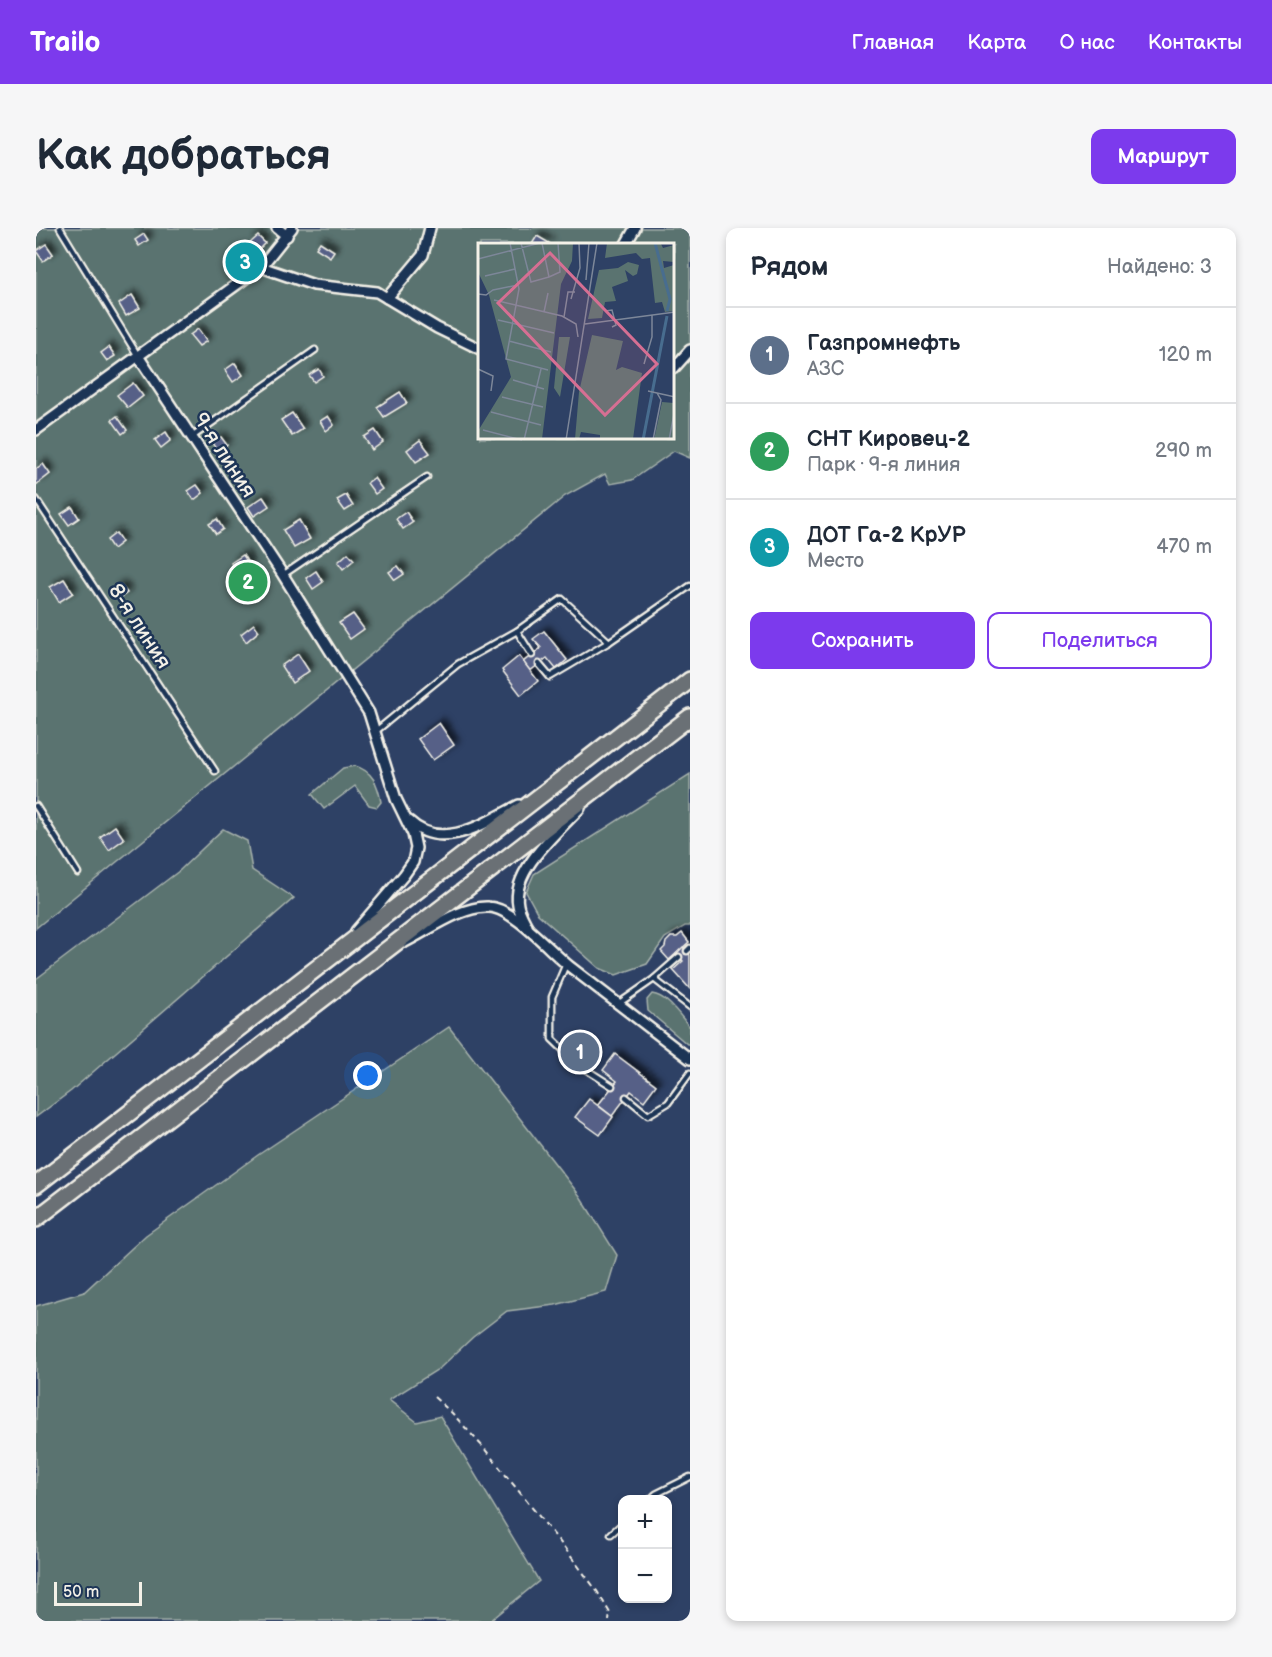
<!DOCTYPE html>
<html lang="ru">
<meta charset="utf-8">
<style>
:root{--surface:#fff;--page:#f6f6f7;--text:#1f2937;--muted:#747a83;--line:#e0e1e3;--accent:#7c3aed}
body{margin:0;font-family:"Balsamiq Sans",sans-serif;background:var(--page);color:var(--text)}
.controls{position:absolute;right:18px;bottom:18px;display:grid;overflow:hidden;border-radius:12px;box-shadow:0 3px 9px #0003}
.controls button{width:54px;height:54px;display:grid;place-items:center;padding:0;border:0;border-bottom:2px solid var(--line);background:var(--surface);color:var(--text);font:30px sans-serif}
.scale{position:absolute;left:18px;bottom:15px;width:88px;box-sizing:border-box;padding-left:6px;border:3px solid #f4f1e8;border-top:0;font-size:16px;line-height:21px;white-space:nowrap;color:#f4f1e8;-webkit-text-stroke:4px #1d3557;paint-order:stroke}
.you{position:absolute;left:332px;top:848px;width:21px;height:21px;margin:-15px;border:4px solid #fff;border-radius:50%;background:#1a73e8;box-shadow:0 0 0 9px #1a73e833}
.badge{display:grid;place-items:center;width:39px;height:39px;border-radius:50%;background:var(--accent);color:#fff;font-size:20px;font-weight:700}
.pin{position:absolute;translate:-50% -50%;border:3px solid #fff;box-shadow:0 2px 6px #0006}
.list{margin:0;padding:0;list-style:none}
h2{display:flex;justify-content:space-between;align-items:center;height:78px;margin:0;padding:0 24px;font-size:26px}
h2 small{font-size:20px;font-weight:400;color:var(--muted)}
.list li{display:grid;grid-template-columns:39px 1fr auto;gap:18px;align-items:center;box-sizing:border-box;height:96px;padding:0 24px;border-top:2px solid var(--line)}
.list b{display:block;font-size:22px;white-space:nowrap}
.list p{margin:0;font-size:20px;white-space:nowrap;color:var(--muted)}
.list em{font-size:20px;font-style:normal;color:var(--muted)}
.actions{display:flex;gap:12px;padding:18px 24px}
.actions a{flex:1;padding:14px 0;border:2px solid var(--accent);border-radius:12px;text-align:center;font-size:21px;color:var(--accent)}
.actions .main{background:var(--accent);color:#fff}
.map{position:relative;flex:none;width:654px;height:1393px;overflow:hidden;border-radius:12px}
header{display:flex;align-items:center;gap:36px;box-sizing:border-box;height:84px;padding:0 30px;background:var(--accent);color:#fff}
header strong{font-size:28px}
nav{display:flex;gap:33px;margin-inline-start:auto;font-size:21px}
.intro{display:flex;align-items:center;justify-content:space-between;box-sizing:border-box;height:144px;padding:0 36px}
h1{margin:0;font-size:42px}
.button{padding:15px 27px;border-radius:12px;background:var(--accent);color:#fff;font-size:21px;font-weight:700}
main{display:flex;gap:36px;padding:0 36px}
aside{flex:1;background:var(--surface);border-radius:12px;box-shadow:0 3px 9px #0003}
.map>svg:first-child{display:block}
.green{fill:#5a7370;stroke:#a7b2ac;stroke-width:1.5;fill-rule:evenodd}
.building{fill:#576187;stroke:#f4f1e8;stroke-width:1.5;filter:url(#shadow)}
.lines{fill:none;stroke-linecap:round;stroke-linejoin:round}
.service-casing{stroke:#f4f1e8;stroke-width:9}
.minor-casing{stroke:#f4f1e8;stroke-width:14}
.trunk-casing{stroke:#f4f1e8;stroke-width:20}
.path{stroke:#f4f1e8;stroke-width:2;stroke-dasharray:6 4.5;stroke-linecap:butt}
.service{stroke:#1d3557;stroke-width:4.5}
.minor{stroke:#1d3557;stroke-width:9}
.trunk{stroke:#6a7074;stroke-width:15}
.labels{text-anchor:middle;stroke-width:5;stroke-linejoin:round;paint-order:stroke}
.street-label{font-size:21px;fill:#f4f1e8;stroke:#1d3557}
.inset-river{fill:none;stroke:#486d8f;stroke-width:3}
.inset-road{fill:none;stroke:#7d8799;stroke-width:1.5}
.view{fill:#d66f93;fill-opacity:0.15;stroke:#d66f93;stroke-width:3}
.inset-edge{fill:none;stroke:#f4f1e8;stroke-width:3}
</style>
<header>
<strong>Trailo</strong>
<nav><a>Главная</a><a>Карта</a><a>О нас</a><a>Контакты</a></nav>
</header>
<div class="intro"><h1>Как добраться</h1><a class="button">Маршрут</a></div>
<main>
<div class="map">
<svg width="654" height="1393" viewBox="0 0 654 1393">
<defs>
<filter id="shadow"><feDropShadow dx="5" dy="-5" stdDeviation="3" flood-color="#0009"/></filter>
</defs>
<rect width="100%" height="100%" fill="#2e4165"/>
<filter id="ink" filterUnits="userSpaceOnUse"><feTurbulence type="fractalNoise" baseFrequency=".0167" numOctaves="2"/><feDisplacementMap in="SourceGraphic" scale="12" xChannelSelector="R" yChannelSelector="G"/><feConvolveMatrix kernelMatrix="1 2 1 2 8 2 1 2 1" color-interpolation-filters="sRGB"/></filter>
<g filter="url(#ink)">
<g class="green">
<path d="M0 0H654V230L638 223 596 252 574 256 569 246 529 268 0 700ZM444 16H638V210H444Z"/>
<path d="M319 538C337 543 342 557 345 574L341 579 333 577 319 558 288 581 276 566 307 540Z"/>
<path d="M654 546V698H649L629 710 611 736 580 747 563 740 502 686 490 664 498 646Z"/>
<path d="M187 601 211 613 216 642 258 670 35 863 0 889V751L143 643Z"/>
<path d="M616 766C632 768 644 788 654 799V816H651L612 783 611 772Z"/>
<path d="M413 799 544 968 581 1027 570 1064 519 1077 471 1083 437 1109 404 1140 353 1172 381 1194 404 1188 503 1353 454 1393H0V1078L48 1064 110 1007 222 927Z"/>
</g>
<g class="building">
<path d="M108 6 112 12 103 18 99 12Z"/>
<path d="M222 8 229 15 220 24 213 16Z"/>
<path d="M501 8 513 15 511 16H496Z"/>
<path d="M284 14 298 23 294 29 280 20Z"/>
<path d="M10 16 17 26 7 33 0 23Z"/>
<path d="M96 67 104 80 90 88 83 76Z"/>
<path d="M162 101 171 113 163 118 154 107Z"/>
<path d="M73 119 79 128 71 133 65 125Z"/>
<path d="M199 135 207 147 197 154 189 142Z"/>
<path d="M283 141 287 148 278 154 273 147Z"/>
<path d="M97 155 107 168 92 180 81 167Z"/>
<path d="M364 164 371 175 348 189 341 179Z"/>
<path d="M256 185 267 201 256 208 245 192Z"/>
<path d="M81 188 91 202 86 206 76 192Z"/>
<path d="M292 188 298 197 290 203 284 193Z"/>
<path d="M339 202 347 214 336 222 328 209Z"/>
<path d="M130 204 135 212 125 220 119 212Z"/>
<path d="M185 209 191 217 182 224 176 215Z"/>
<path d="M384 212 394 225 380 234 371 222Z"/>
<path d="M7 236 14 246 0 257V241Z"/>
<path d="M338 250 346 261 339 266 331 255Z"/>
<path d="M161 257 167 265 158 272 152 263Z"/>
<path d="M310 267 317 278 309 283 301 272Z"/>
<path d="M227 269 233 278 218 288 212 279Z"/>
<path d="M36 279 43 290 33 297 25 286Z"/>
<path d="M370 284 377 294 367 301 360 291Z"/>
<path d="M181 291 187 301 180 306 173 296Z"/>
<path d="M263 292 274 311 258 320 247 302Z"/>
<path d="M80 305 86 314 77 321 71 312Z"/>
<path d="M312 325 318 332 307 341 302 334Z"/>
<path d="M207 327 214 338 202 346 195 335Z"/>
<path d="M362 338 368 346 359 352 353 344Z"/>
<path d="M280 343 287 354 277 361 270 350Z"/>
<path d="M28 351 37 365 23 374 14 359Z"/>
<path d="M84 357 91 365 82 372 76 363Z"/>
<path d="M317 386 328 401 314 411 303 395Z"/>
<path d="M218 396 223 403 210 414 205 406Z"/>
<path d="M508 403 531 432 520 441 511 430 494 443 487 434 505 420 497 411Z"/>
<path d="M262 426 273 443 256 455 245 438Z"/>
<path d="M483 428 502 453 485 467 466 442Z"/>
<path d="M403 495 418 517 397 532 382 511Z"/>
<path d="M79 598 88 611 73 622 64 609Z"/>
<path d="M646 705 653 714 633 732 625 723 629 719 630 714 635 709H641Z"/>
<path d="M647 719 654 727V761L637 742 647 733 640 726Z"/>
<path d="M579 826 620 857 608 873 595 863 576 888 562 877 581 853 567 842Z"/>
<path d="M553 871 577 889 564 907 539 889Z"/>
</g>
<g class="lines">
<g class="service-casing">
<g id="service">
<path d="M24 0 102 128"/>
<path d="M156 209 279 122"/>
<path d="M0 271 179 543"/>
<path d="M247 347 391 249"/>
<path d="M481 403 496 427"/>
<path d="M503 436 514 449 573 414 654 358"/>
<path d="M340 503 422 436 481 403 526 371 573 414"/>
<path d="M0 578 42 645"/>
<path d="M651 723 654 720"/>
<path d="M530 736 516 769V811L543 837 576 858"/>
<path d="M618 751 654 779"/>
<path d="M582 776 618 751 643 729"/>
<path d="M590 869 612 887 632 875 654 845"/>
<path d="M614 1272 620 1266 654 1249"/>
<path d="M575 1306 586 1296"/>
</g>
</g>
<g class="minor-casing">
<g id="minor">
<path d="M241 0 251 8"/>
<path d="M394 0 387 27 351 70 401 100 444 121"/>
<path d="M590 16 599 0"/>
<path d="M225 39 278 57 341 64 351 70"/>
<path d="M102 128 247 347 333 485 360 571 377 606 380 620 377 634 368 647 320 703"/>
<path d="M638 140 654 122"/>
<path d="M0 202 225 39 256 0"/>
<path d="M373 593C406 625 450 594 483 577"/>
<path d="M491 698C488 692 483 684 482 677 475 642 522 604 544 580"/>
<path d="M369 714C393 702 427 677 453 679 477 680 514 723 533 738 573 769 614 800 654 831"/>
</g>
</g>
<g class="trunk-casing">
<g id="trunk">
<path d="M0 957 654 452"/>
<path d="M0 991 654 489"/>
</g>
</g>
<path class="path" d="M398 1169 416 1185 447 1219 527 1318 561 1363 574 1385 573 1393"/>
<use href="#service" class="service"/>
<use href="#minor" class="minor"/>
<use href="#trunk" class="trunk"/>
</g>
</g>
<g class="labels">
<g class="street-label">
<text transform="translate(189 227) rotate(57)" y="7">9-я линия</text>
<text transform="translate(104 398) rotate(57)" y="7">8-я линия</text>
</g>
</g>
<g transform="translate(442 15)">
<rect width="196" height="196" fill="#2e4165"/>
<path d="M0 0H95L94 18 83 41 64 196H0V188L33 134 11 52 0 29ZM129 0H187L183 1 185 5 196 2V19L185 18 186 25 196 22V68L187 69 184 59 177 60 172 15 164 16 158 10 127 15ZM150 19 161 22 159 31 155 33 147 27 150 38 134 44 138 58 127 59 124 75 110 76 121 27 140 25ZM114 92 145 98 138 127 144 124 164 130 155 196H122V192L103 189 101 196H97L101 149ZM81 94H92L82 154 76 145ZM184 159 196 160V196L176 197Z" fill="#5a7370"/>
<path class="inset-river" d="M177 0 192 56 189 68M165 197 189 73"/>
<path class="inset-road" d="M32 0 41 46 28 116 70 127M43 0 53 39 71 34 64 0M0 16 62 0M7 33 37 26M71 34 82 29 80 0M108 37 111 0M0 51 8 52 15 47 40 42M93 56 102 25 101 0M16 57 84 73 98 81 100 94M127 68 134 67 138 82 134 84M66 69 70 50M86 74 90 49H97M20 77 76 90M107 81 197 69M31 98 73 109M166 121 174 94V72M0 126 15 133 13 148M35 137 66 146M170 148 197 154M24 154 65 164M13 169 63 182M5 187 44 197M46 197 63 126M88 197 119 0M175 197 183 157 179 150M191 197 196 171"/>
<path class="view" d="M72 10 179 121 127 172 20 60Z"/>
<rect width="196" height="196" class="inset-edge"/>
</g>
</svg>
<div class="controls">
<button>+</button>
<button>−</button>
</div>
<div class="scale">50 m</div>
<div class="you"></div>
<div class="pin badge" style="left:544px;top:824px;background:#5c6f8a">1</div>
<div class="pin badge" style="left:212px;top:354px;background:#2e9e5b">2</div>
<div class="pin badge" style="left:209px;top:34px;background:#0f9aa8">3</div>
</div>
<aside>
<h2>Рядом<small>Найдено: 3</small></h2>
<ul class="list">
<li><span class="badge" style="background:#5c6f8a">1</span><div><b>Газпромнефть</b><p>АЗС</p></div><em>120 m</em></li>
<li><span class="badge" style="background:#2e9e5b">2</span><div><b>СНТ Кировец-2</b><p>Парк · 9-я линия</p></div><em>290 m</em></li>
<li><span class="badge" style="background:#0f9aa8">3</span><div><b>ДОТ Га-2 КрУР</b><p>Место</p></div><em>470 m</em></li>
</ul>
<div class="actions"><a class="main">Сохранить</a><a>Поделиться</a></div>
</aside>
</main>
